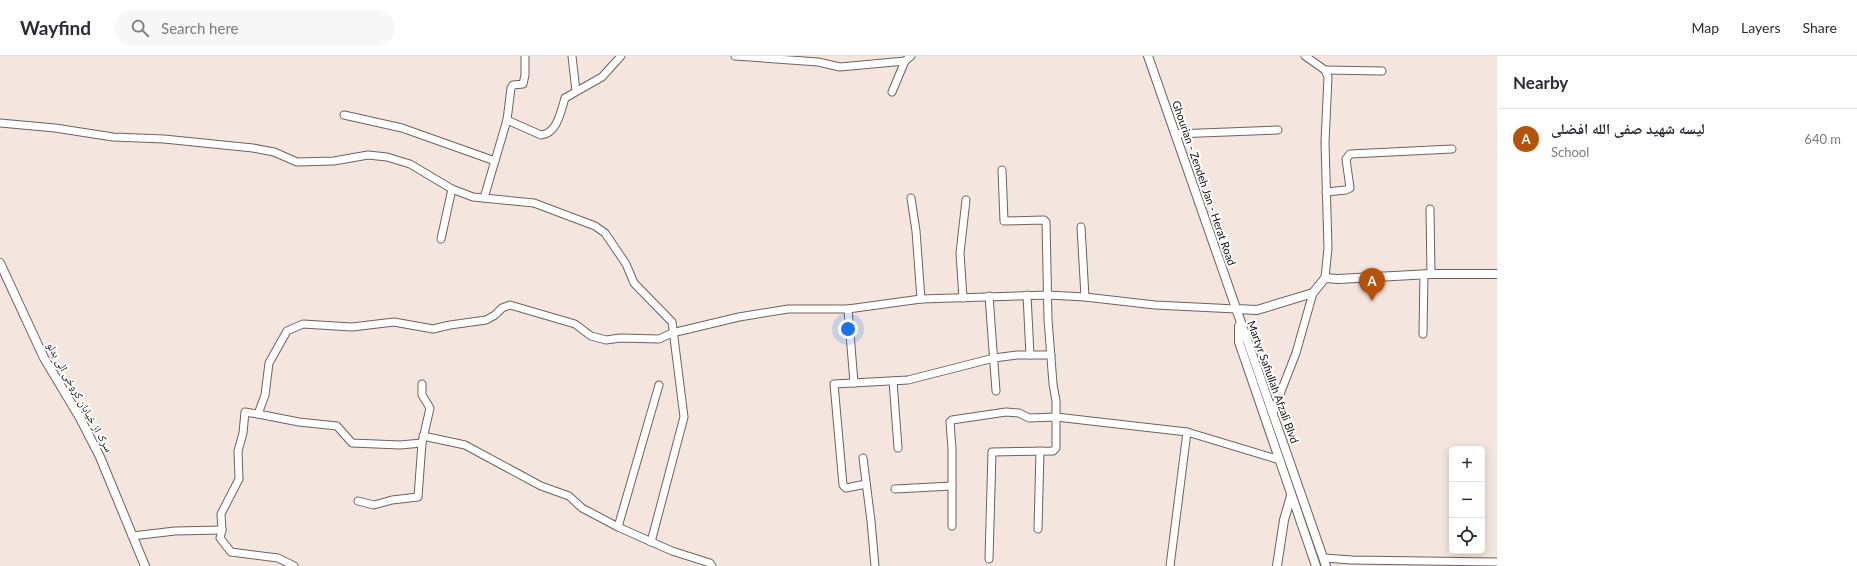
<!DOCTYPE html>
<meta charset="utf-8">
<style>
:root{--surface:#fff;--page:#f7f7f7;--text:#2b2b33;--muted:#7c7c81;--line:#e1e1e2;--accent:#b45309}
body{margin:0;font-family:Lato,"Noto Naskh Arabic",sans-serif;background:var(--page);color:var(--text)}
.controls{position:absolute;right:12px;bottom:12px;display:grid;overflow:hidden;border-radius:6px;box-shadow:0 2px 10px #0003}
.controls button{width:36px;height:36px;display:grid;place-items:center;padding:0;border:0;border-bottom:1px solid var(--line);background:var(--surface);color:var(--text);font:20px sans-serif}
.you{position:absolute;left:848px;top:273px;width:14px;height:14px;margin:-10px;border:3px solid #fff;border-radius:50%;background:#1a73e8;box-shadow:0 0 0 6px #1a73e833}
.badge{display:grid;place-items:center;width:26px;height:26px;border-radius:50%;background:var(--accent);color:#fff;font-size:13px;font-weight:700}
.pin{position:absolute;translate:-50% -33px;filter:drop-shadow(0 1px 2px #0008)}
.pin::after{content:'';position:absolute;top:21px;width:14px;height:12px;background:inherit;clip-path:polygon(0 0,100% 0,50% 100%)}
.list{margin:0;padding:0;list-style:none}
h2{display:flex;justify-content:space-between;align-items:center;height:52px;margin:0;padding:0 16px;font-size:17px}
h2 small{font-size:13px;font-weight:400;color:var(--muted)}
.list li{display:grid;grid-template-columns:26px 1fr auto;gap:12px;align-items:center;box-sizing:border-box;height:60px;padding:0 16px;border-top:1px solid var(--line)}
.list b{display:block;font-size:15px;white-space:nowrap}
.list p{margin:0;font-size:13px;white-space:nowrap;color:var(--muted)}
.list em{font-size:13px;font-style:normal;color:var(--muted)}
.icon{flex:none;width:22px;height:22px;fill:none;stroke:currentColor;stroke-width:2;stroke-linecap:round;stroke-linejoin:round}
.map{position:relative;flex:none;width:1497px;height:510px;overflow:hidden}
header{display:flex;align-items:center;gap:24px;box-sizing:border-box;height:56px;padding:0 20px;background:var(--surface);border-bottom:1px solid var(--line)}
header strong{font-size:19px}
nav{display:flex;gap:22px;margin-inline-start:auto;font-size:14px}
.search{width:280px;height:36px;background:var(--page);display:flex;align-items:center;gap:10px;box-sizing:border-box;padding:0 14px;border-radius:22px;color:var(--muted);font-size:15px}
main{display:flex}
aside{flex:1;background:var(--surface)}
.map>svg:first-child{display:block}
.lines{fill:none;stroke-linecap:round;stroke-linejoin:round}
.minor-casing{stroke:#6e625c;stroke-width:9}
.major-casing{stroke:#6e625c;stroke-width:10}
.minor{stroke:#fff;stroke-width:7}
.major{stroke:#fff;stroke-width:8}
.labels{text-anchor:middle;stroke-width:4;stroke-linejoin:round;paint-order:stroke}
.street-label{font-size:11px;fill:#130e0c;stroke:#fff}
</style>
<header>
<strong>Wayfind</strong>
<div class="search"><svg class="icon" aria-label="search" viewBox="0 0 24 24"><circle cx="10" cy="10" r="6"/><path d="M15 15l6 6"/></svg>Search here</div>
<nav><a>Map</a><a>Layers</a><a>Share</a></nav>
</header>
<main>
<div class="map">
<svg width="1497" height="510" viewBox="0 0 1497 510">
<rect width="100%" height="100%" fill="#f4e6df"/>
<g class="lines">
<g class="minor-casing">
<g id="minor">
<path d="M572 0 576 35"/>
<path d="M735 0 818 6 840 11 905 5"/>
<path d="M1305 0 1325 14 1328 21 1325 86 1328 192 1325 222"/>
<path d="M1325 14 1382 15"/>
<path d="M892 36 905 5 911 0"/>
<path d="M344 59 402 72 495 105"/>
<path d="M507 64 541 79C557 78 561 55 565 42L602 21 621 0"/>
<path d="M0 67 55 72 113 81 164 83 253 92 274 96 297 106 334 105 368 99 387 101 410 108 452 133 473 141 534 147 595 170 605 177 626 208 634 227 672 266 684 361 651 486"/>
<path d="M1175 78 1278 74"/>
<path d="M1326 136 1346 134 1350 132 1346 103 1350 98 1452 93"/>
<path d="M484 142 507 64 511 32 513 29 523 28 525 19V0"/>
<path d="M911 142 916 175 921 243"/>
<path d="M1430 153 1431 218"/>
<path d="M1081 171 1085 241"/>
<path d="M441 183 452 133"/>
<path d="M1027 239 1030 299"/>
<path d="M989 240 996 335"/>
<path d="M963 242 960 197 966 144"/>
<path d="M848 253 854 327"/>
<path d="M1423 278 1424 218"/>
<path d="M893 325 898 392"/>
<path d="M1273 356 1296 297 1313 237"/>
<path d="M258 358 299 366 337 370 352 387 400 389 422 387"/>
<path d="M423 380 465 389 541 430 569 440 582 452 618 471 672 495 710 507 712 510"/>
<path d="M863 402 871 465 875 510"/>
<path d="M866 428 846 432 843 429 834 328 908 324 994 302 1017 299H1051"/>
<path d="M895 433 952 430"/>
<path d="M358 445 374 449 392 444 418 441 422 387 430 352 422 339V328"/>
<path d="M952 470V393L950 366 952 364 1006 356 1019 357 1029 362 1056 361 1187 376 1280 404"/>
<path d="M618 471 659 329"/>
<path d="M1038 473 1040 395"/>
<path d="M132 480 175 475 222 474"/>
<path d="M1324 502 1352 504 1497 506"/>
<path d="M989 503 992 396 1053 395 1056 392V345L1053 328 1048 263 1046 166 1044 164 1004 165 1002 114"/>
<path d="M294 510 278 502 231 496 220 482 222 474 221 458 239 423 238 395 243 377 245 356 258 358 265 339 269 307 287 275 303 268 352 271 394 266 433 273 450 269 486 264 495 259 502 252 510 249 575 268 591 280 606 284 620 282 659 283 672 277 739 261 788 253H848L921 243 1048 239 1085 241 1155 249 1236 253"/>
<path d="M1170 510 1187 376"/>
</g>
</g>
<g class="major-casing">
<g id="major">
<path d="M1148 0 1326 510"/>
<path d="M0 207 44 302 80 362 100 401 145 510"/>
<path d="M1236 253 1257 254 1313 237 1325 222 1338 223 1431 218H1497"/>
<path d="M1239 270V286L1316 510"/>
<path d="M1277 510 1284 464 1291 440"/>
</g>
</g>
<use href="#minor" class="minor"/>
<use href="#major" class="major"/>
</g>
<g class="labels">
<g class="street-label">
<text transform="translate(1204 127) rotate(71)" y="4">Ghourian - Zendeh Jan - Herat Road</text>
<text transform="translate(1273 326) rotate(70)" y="4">Martyr Safiullah Afzali Blvd</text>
<text transform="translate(80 341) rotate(61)" y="4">سرک از خیابان کروخی الی بدلو</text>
</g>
</g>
</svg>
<div class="controls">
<button>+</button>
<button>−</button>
<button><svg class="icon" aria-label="locate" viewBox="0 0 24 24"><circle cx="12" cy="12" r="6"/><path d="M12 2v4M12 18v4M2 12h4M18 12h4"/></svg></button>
</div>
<div class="you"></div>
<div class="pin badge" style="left:1372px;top:245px">A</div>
</div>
<aside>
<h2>Nearby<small></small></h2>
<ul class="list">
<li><span class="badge">A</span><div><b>لیسه شهید صفی الله افضلی</b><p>School</p></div><em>640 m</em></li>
</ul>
</aside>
</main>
